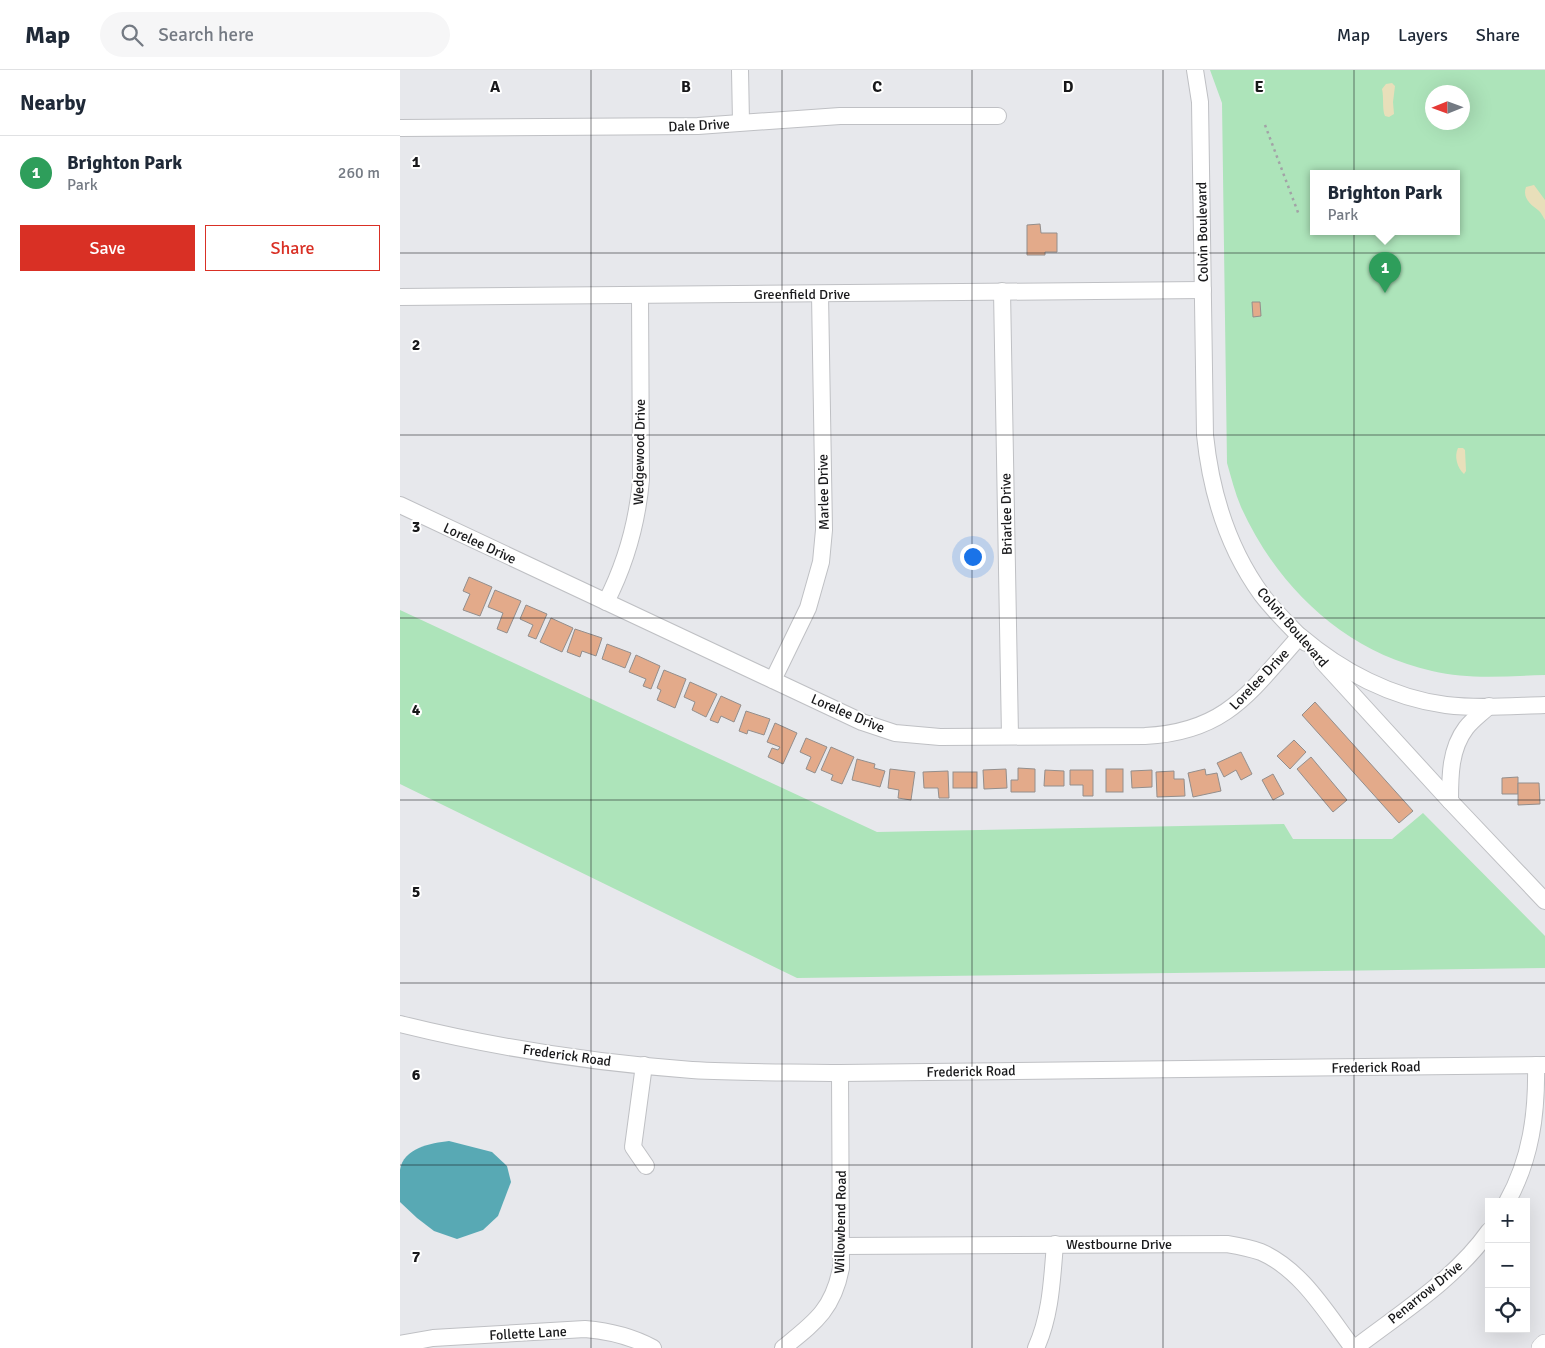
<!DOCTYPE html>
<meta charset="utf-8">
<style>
:root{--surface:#fff;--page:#f6f6f7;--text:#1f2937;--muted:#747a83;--line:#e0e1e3;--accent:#d93025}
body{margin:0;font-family:Signika,sans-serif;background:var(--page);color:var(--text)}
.controls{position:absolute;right:15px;bottom:15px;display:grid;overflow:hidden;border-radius:0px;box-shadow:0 5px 20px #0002}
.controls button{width:45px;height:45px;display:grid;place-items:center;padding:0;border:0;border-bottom:1px solid var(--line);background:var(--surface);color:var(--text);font:25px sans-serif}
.compass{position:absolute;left:1025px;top:15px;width:45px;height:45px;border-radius:50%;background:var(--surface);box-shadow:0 5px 20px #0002;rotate:269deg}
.you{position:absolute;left:572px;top:486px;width:18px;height:18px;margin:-12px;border:4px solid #fff;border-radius:50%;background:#1a73e8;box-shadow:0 0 0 8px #1a73e833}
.badge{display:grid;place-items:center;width:32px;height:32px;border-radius:50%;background:var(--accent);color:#fff;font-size:16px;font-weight:700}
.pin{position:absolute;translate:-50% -41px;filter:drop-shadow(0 1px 2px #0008)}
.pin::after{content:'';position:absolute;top:26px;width:18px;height:15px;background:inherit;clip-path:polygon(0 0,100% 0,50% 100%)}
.popup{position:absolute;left:910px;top:100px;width:150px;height:65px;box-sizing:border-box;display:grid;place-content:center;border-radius:0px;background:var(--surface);filter:drop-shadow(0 1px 4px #0005);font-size:16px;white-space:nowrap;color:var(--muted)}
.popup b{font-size:19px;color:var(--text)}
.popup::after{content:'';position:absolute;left:50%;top:100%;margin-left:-10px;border:10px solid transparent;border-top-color:var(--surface)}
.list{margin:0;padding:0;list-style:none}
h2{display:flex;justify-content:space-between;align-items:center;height:65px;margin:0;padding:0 20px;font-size:21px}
h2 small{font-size:16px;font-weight:400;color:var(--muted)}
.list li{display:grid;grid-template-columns:32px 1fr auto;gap:15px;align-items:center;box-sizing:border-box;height:75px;padding:0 20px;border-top:1px solid var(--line)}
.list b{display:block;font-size:19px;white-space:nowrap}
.list p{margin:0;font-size:16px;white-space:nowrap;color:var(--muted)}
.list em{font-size:16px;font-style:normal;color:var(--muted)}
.actions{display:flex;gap:10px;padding:15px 20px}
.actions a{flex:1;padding:11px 0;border:1px solid var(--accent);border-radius:0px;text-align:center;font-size:18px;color:var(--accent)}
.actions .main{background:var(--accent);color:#fff}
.icon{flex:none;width:28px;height:28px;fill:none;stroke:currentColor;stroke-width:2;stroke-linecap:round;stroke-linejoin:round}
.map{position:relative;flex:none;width:1145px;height:1278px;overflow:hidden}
header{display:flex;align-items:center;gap:30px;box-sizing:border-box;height:70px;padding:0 25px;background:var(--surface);border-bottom:1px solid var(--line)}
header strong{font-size:24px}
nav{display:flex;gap:28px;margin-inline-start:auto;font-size:18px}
.search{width:350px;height:45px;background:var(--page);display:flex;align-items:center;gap:12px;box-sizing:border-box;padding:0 18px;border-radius:28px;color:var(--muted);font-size:19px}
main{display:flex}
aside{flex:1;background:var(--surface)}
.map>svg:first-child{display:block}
.green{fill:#ade4ba;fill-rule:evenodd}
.sand{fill:#e8dfba}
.water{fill:#58a9b4}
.building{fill:#e3aa8a;stroke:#938e8c}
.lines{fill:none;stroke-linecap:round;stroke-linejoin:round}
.minor-casing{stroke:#bfc0c4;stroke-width:18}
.major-casing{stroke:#bfc0c4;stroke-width:22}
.path{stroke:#a2a2a6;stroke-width:2.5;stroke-dasharray:2.5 4;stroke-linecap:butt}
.minor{stroke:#fff;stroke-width:16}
.major{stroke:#fff;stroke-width:21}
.grid{fill:none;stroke:#18181a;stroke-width:1;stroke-opacity:0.55}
.labels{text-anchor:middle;stroke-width:4;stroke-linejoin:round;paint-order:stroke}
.street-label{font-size:14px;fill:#18181a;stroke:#fff}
.grid-label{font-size:16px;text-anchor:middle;font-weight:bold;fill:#18181a;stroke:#fff;stroke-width:4;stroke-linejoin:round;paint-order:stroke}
</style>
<header>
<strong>Map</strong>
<div class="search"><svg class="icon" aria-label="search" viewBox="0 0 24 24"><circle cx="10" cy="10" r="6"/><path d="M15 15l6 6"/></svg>Search here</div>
<nav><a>Map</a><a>Layers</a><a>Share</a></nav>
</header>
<main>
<aside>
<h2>Nearby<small></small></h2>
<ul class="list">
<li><span class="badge" style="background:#2e9e5b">1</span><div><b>Brighton Park</b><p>Park</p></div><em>260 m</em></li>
</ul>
<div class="actions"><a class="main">Save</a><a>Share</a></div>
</aside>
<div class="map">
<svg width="1145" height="1278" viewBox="0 0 1145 1278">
<rect width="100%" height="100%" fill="#e7e8ec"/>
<g class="green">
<path d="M810 0H1145V605C1107 606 1069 610 1032 601 945 582 877 517 841 437 835 423 831 407 827 393L822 33ZM1032 22H1062V52H1032ZM914 104H1056V162H914Z"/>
<path d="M0 540 477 762 884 754 893 769H992L1023 743 1145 866V898L397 908 0 714Z"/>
</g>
<g class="sand">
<path d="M992 13 995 16 993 32 994 44 989 47 985 46C982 40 984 27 982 19L986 14Z"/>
<path d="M1134 115 1145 130V150C1143 147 1141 142 1138 140 1131 135 1122 128 1126 117Z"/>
<path d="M1058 378H1063L1065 380 1066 401 1064 404C1057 398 1054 386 1058 378Z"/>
</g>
<path class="water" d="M49 1071 92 1082 107 1096 111 1112 98 1146 83 1160 57 1169 34 1161 17 1148 0 1132C0 1122 0 1110 0 1100 3 1078 31 1073 49 1071Z"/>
<g class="building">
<path d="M640 154 641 163H657V182H645V185H627V155Z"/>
<path d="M852 232H860L861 246 853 247Z"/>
<path d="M69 507 92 517 80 546 63 540 70 524 63 521Z"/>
<path d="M95 520 121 531 107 563 97 559 103 543 88 537Z"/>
<path d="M126 535 147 544 136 569 128 566 133 555 120 549Z"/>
<path d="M151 548 173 558 162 582 140 572Z"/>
<path d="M175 559 202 568 196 586 182 581 180 587 167 582Z"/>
<path d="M207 574 231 583 225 598 202 589Z"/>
<path d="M236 585 260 596 251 619 243 616 246 609 229 602Z"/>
<path d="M264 600 286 609 275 638 257 630 261 620 257 618Z"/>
<path d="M290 612 317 624 306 647 292 640 295 632 284 627Z"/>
<path d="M321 626 341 635 334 652 321 646 318 653 310 650Z"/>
<path d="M915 632 1013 741 999 753 902 645Z"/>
<path d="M346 641 370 649 364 665 348 660 347 664 339 661Z"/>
<path d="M375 653 397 663 383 694 368 687 372 678 378 680 380 677 367 672Z"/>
<path d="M406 668 427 677 415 703 406 699 411 687 400 682Z"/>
<path d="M894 670 906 682 890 699 877 686Z"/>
<path d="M431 677 454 687 442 714 431 710 433 705 421 700Z"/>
<path d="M841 682 852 704 841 710 836 700 824 707 817 693Z"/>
<path d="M911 687 947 730 933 742 897 699Z"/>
<path d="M457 689 475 694 474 698 485 701 480 717 452 710Z"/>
<path d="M618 698 635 699V722H611V710H618Z"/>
<path d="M490 699 515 702 511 730 498 728 499 720 488 718Z"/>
<path d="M606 699 607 718 584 719 583 700Z"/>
<rect x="706" y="699" width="17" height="23"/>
<path d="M805 699 806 705 817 703 821 721 793 727 788 703Z"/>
<path d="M645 700 664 701V716H644Z"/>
<path d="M670 700H693V726H683V715H670Z"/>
<path d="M752 700V717L732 718 731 701Z"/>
<path d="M548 701 549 728H539L538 718H524L523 702Z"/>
<path d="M774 701V709H784L785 726 757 727 756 702Z"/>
<rect x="553" y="702" width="24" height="16"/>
<path d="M873 704 884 724 873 730 862 710Z"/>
<path d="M1118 707V724H1102V708Z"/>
<path d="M1118 713H1139L1140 734 1118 735Z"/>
</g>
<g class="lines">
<g class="minor-casing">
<g id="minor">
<path d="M340 0 341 52"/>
<path d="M795 0 800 32 805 365C811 423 827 477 862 525 875 542 891 557 906 573"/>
<path d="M0 58 298 56 440 46H598"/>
<path d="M602 221 610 666"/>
<path d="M0 227 803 220"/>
<path d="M0 435 462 652 495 663 540 667 745 666C826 662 850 622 900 566 941 601 992 628 1046 635 1079 639 1112 636 1145 635"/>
<path d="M206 532C226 493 237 454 241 410L240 225"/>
<path d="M922 591 1050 731 1145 831"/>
<path d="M373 610 408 538 421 492 424 460 420 224"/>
<path d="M1050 731C1050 706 1050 679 1066 658 1072 650 1082 643 1089 636"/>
<path d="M0 954C93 977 196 993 292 1000 341 1003 391 1002 440 1003L1145 995"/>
<path d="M244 995 233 1077 246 1096"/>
<path d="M1107 1132C1131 1089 1137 1043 1136 995"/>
<path d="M441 1176 827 1174C839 1176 850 1178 861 1182 902 1200 927 1244 953 1278"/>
<path d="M0 1274 33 1268 185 1259C209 1261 231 1266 253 1278"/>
<path d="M383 1278C414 1253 433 1240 441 1198L440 1003"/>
<path d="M636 1278C651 1245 652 1209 655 1174"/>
<path d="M955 1278C1002 1242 1055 1209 1089 1161"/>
</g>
</g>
<g class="major-casing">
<path id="major" d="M1142 1278 1145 1275"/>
</g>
<path class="path" d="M865 55 899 145"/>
<use href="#minor" class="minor"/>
<use href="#major" class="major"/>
</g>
<path class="grid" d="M191 0V1278M382 0V1278M572 0V1278M763 0V1278M954 0V1278M0 183H1145M0 365H1145M0 548H1145M0 730H1145M0 913H1145M0 1095H1145"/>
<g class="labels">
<g class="street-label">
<text transform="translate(299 55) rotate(-3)" y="5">Dale Drive</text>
<text transform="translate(802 162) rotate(-91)" y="5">Colvin Boulevard</text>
<text x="402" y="229">Greenfield Drive</text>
<text transform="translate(239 382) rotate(-89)" y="5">Wedgewood Drive</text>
<text transform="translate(423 422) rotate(-91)" y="5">Marlee Drive</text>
<text transform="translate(606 444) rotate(-91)" y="5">Briarlee Drive</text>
<text transform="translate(80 473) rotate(25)" y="5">Lorelee Drive</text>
<text transform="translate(893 557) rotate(49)" y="5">Colvin Boulevard</text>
<text transform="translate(859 609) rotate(-46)" y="5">Lorelee Drive</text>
<text transform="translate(448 643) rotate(23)" y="5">Lorelee Drive</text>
<text transform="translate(167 985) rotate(8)" y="5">Frederick Road</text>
<text transform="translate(976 997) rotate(-1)" y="5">Frederick Road</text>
<text transform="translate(571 1001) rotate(-1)" y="5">Frederick Road</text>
<text transform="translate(440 1152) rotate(-89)" y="5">Willowbend Road</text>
<text x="719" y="1179">Westbourne Drive</text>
<text transform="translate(1025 1222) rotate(-39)" y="5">Penarrow Drive</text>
<text transform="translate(128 1263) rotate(-3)" y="5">Follette Lane</text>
</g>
</g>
<g class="grid-label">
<text x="95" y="22">A</text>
<text x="286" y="22">B</text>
<text x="477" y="22">C</text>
<text x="668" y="22">D</text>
<text x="859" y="22">E</text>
<text x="16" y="97">1</text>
<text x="16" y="280">2</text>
<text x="16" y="462">3</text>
<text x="16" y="645">4</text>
<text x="16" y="827">5</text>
<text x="16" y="1010">6</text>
<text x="16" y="1192">7</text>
</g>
</svg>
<div class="controls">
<button>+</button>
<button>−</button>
<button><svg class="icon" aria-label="locate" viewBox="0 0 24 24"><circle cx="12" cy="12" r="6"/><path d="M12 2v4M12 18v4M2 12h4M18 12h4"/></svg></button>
</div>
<svg class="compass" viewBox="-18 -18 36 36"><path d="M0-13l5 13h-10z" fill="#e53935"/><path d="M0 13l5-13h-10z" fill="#747a83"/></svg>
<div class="you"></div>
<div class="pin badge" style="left:985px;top:223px;background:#2e9e5b">1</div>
<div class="popup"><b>Brighton Park</b>Park</div>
</div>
</main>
